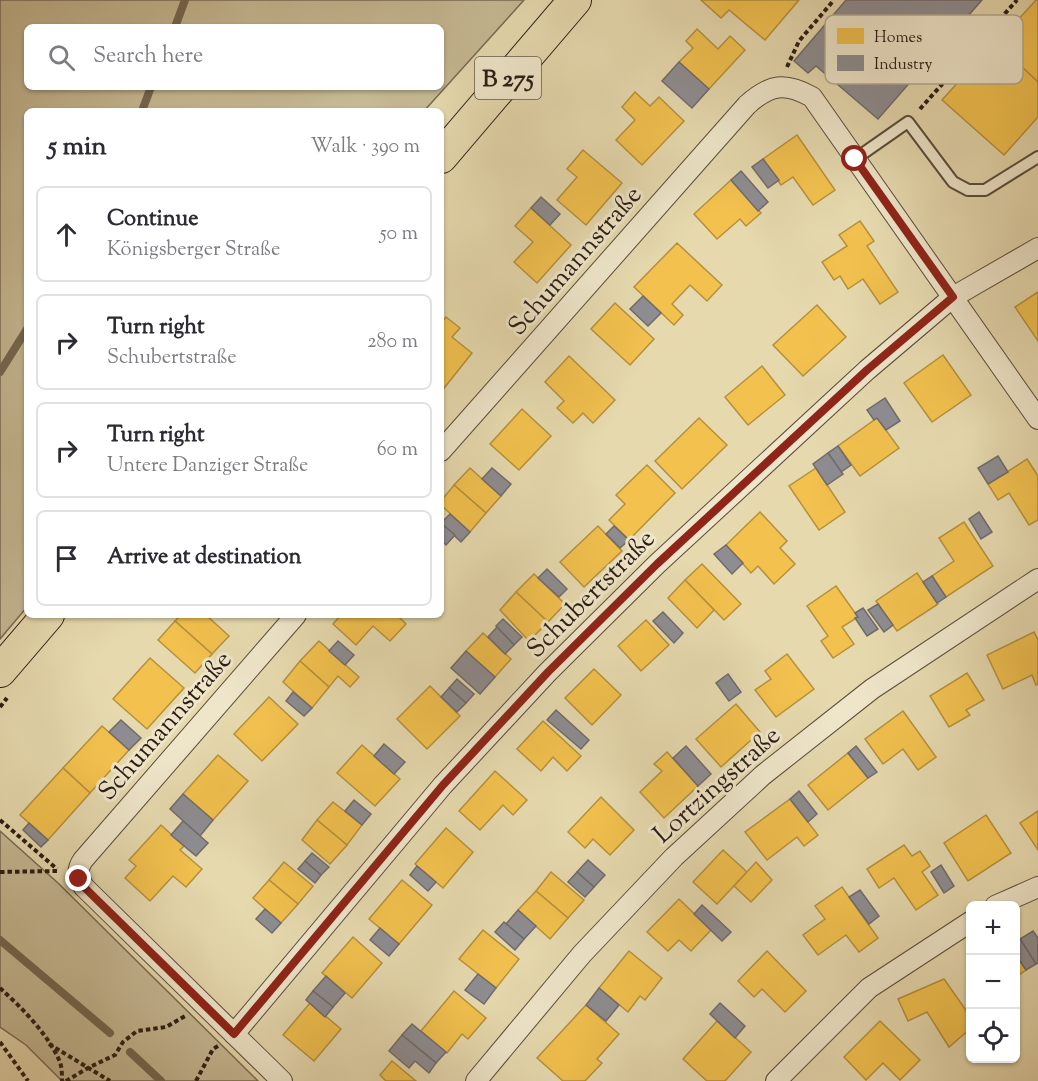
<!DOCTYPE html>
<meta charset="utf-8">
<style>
:root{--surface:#fff;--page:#f2f2f3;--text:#2b2b33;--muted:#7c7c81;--line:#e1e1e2}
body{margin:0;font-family:"Sorts Mill Goudy",serif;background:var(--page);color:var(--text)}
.controls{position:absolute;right:18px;bottom:18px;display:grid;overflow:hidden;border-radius:9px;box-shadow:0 2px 4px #0004}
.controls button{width:54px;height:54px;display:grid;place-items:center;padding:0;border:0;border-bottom:2px solid var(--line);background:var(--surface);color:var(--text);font:30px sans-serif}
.stop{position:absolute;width:18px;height:18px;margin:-14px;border:4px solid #8f2418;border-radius:50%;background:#fff}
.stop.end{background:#8f2418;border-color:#fff;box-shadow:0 2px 6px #0008}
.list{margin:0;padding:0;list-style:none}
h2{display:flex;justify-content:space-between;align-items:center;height:78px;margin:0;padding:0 24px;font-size:26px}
h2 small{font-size:20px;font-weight:400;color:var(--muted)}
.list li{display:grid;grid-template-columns:39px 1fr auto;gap:18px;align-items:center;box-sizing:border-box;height:96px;margin:0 12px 12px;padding:0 12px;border:2px solid var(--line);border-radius:9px}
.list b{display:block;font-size:22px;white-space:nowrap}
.list p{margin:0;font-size:20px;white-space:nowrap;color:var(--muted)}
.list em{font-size:20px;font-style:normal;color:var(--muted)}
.icon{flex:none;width:33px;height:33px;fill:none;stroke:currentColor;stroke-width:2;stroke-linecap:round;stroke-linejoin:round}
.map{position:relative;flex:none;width:1038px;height:1081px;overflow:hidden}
.search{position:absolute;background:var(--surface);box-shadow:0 2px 4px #0004;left:24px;top:24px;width:420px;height:66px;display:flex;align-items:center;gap:15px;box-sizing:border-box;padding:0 21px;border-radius:9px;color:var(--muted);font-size:22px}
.panel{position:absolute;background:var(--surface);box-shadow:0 2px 4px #0004;left:24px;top:108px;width:420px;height:510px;border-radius:9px}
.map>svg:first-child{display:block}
.green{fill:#c6b994;stroke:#786b54;stroke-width:1.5;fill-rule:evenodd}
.homes{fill:#f2c14e;stroke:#b6903c;stroke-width:1.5}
.industry{fill:#8d8d92;stroke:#6f6b6c;stroke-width:1.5}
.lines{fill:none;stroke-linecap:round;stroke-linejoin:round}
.stream{stroke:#746750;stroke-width:8}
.lane-casing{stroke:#584c3a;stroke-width:14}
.street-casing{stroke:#584c3a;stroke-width:22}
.primary-casing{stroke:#291d13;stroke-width:34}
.path{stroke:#291d13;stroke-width:4;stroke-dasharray:4.5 3;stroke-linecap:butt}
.lane{stroke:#efe6ca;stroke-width:10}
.street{stroke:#efe6ca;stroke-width:20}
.primary{stroke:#e6d9ae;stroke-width:32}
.route{stroke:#8f2418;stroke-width:8}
.labels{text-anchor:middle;stroke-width:6;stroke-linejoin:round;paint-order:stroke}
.shield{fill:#efe6ca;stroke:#64594a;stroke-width:1.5}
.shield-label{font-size:24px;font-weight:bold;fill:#291d13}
.street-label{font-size:26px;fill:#291d13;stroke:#efe6ca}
.key{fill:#efe6ca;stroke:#b4aa93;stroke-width:1.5}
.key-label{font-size:16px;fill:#291d13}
</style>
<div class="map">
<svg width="1038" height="1081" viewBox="0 0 1038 1081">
<rect width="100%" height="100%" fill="#e6d9ae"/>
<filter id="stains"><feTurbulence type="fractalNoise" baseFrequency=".00333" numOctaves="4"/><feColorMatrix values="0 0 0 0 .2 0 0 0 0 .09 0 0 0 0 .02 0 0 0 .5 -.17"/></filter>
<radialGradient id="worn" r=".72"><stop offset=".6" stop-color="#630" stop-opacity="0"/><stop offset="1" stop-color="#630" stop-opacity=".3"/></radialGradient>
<g class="green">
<path d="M0 0H524L424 111H27V607L0 639ZM27 27H441V87H27Z"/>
<path d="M0 831 58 883 258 1081H62L26 1045 0 1027Z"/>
</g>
<g class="homes">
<path d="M701 0H799L765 40 729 10 721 18Z"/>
<path d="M1036 0H1038V82L996 44Z"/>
<path d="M697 29 718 49 730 36 745 50 709 89 679 62 693 48 686 41Z"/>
<path d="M989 48 1016 72 1021 66 1038 82V117L1004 155 942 100Z"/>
<path d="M635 92 650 106 659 97 684 121 642 165 616 140 635 120 622 107Z"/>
<path d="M797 135 835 190 813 205 793 177 781 185 763 159Z"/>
<path d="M583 150 622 183 586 225 557 200 577 177 567 169Z"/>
<path d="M731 180 761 213 746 226 740 219 717 239 694 214Z"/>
<path d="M531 208 571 245 537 283 514 262 533 242 515 226Z"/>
<path d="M860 221 874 241 867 246 898 292 880 304 863 279 848 289 840 276 834 280 822 262 847 246 839 235Z"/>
<path d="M677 243 722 285 707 301 690 285 672 304 683 315 674 325 634 287Z"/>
<path d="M1038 292V341L1015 307Z"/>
<path d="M615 303 654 339 630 365 591 329Z"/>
<path d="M817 305 846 337 803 376 773 345Z"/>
<path d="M446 317 460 328 452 337 472 353 441 392V323Z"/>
<path d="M943 355 971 395 932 422 904 383Z"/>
<path d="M569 356 615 400 593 423 583 413 573 423 557 408 564 401 545 382Z"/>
<path d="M762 366 785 395 748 425 725 397Z"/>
<path d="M522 409 551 436 519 470 490 444Z"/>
<path d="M699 418 727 445 682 489 655 461Z"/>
<path d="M877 418 899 448 860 476 838 446Z"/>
<path d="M1027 459 1038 476V520L1029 525 1009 493 998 500 988 484Z"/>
<path d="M647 465 675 493 629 540 609 520 625 504 616 495Z"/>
<path d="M470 468 501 496 486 513 454 485Z"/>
<path d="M816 468 845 512 819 530 789 486Z"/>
<path d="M454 485 486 513 470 532 441 505V501Z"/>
<path d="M760 512 787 541 780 548 795 564 774 584 758 566 751 573 726 545Z"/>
<path d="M964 522 993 566 946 597 932 576 954 561 939 538Z"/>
<path d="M598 526 622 551 584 587 560 562Z"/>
<path d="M702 564 741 604 724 620 685 580Z"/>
<path d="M917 573 938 604 897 631 876 601Z"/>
<path d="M534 574 565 604 548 622 516 592Z"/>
<path d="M685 580 714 610 697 628 668 598Z"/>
<path d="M836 586 858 617 842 627 854 644 833 658 821 641 828 636 807 606Z"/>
<path d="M516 592 548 622 529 641 500 610Z"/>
<path d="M181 615H206L229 636 212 654 175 621Z"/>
<path d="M341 615H397L406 624 390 641 373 626 356 645 333 624Z"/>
<path d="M646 620 669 645 641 671 618 646Z"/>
<path d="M175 621 212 654 195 673 158 640Z"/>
<path d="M1034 632 1038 640V684L1036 685 1032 675 1003 689 987 655Z"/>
<path d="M483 633 511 659 495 677 466 651Z"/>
<path d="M319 641 359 677 350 687 338 676 329 687 300 661Z"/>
<path d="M787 654 814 689 776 717 755 690 771 679 765 671Z"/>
<path d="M150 658 184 688 147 729 113 699Z"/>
<path d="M300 661 329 687 312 708 283 682Z"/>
<path d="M594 669 621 695 592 725 565 698Z"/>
<path d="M967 673 984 700 966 710 970 715 949 727 930 696Z"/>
<path d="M430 686 460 716 427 749 397 719Z"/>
<path d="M269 697 298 724 262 761 234 734Z"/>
<path d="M736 704 760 732 721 767 696 739Z"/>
<path d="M903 711 936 757 918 770 903 749 883 764 865 739Z"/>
<path d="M543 721 581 756 567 771 553 757 541 771 517 749Z"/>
<path d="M102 726 129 750 90 793 63 768Z"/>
<path d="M362 745 400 779 375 806 337 773Z"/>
<path d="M667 752 698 786 664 818 640 792 662 771 654 764Z"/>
<path d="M848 753 868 778 828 810 808 785Z"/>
<path d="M218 755 248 781 213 820 183 794Z"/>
<path d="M63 768 90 793 48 840 20 815Z"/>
<path d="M495 771 527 800 513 815 503 805 480 830 459 811Z"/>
<path d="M601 797 634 830 610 855 593 839 585 848 568 832Z"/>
<path d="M790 799 818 835 804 846 797 837 767 860 745 832Z"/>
<path d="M333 802 362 825 347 845 317 820Z"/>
<path d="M1038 811V850L1020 823Z"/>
<path d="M986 815 1011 853 968 881 944 843Z"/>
<path d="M317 820 347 845 330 864 302 840Z"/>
<path d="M161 825 184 846 180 850 202 869 186 887 173 876 150 901 125 878 136 866 129 860Z"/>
<path d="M446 828 473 852 443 888 415 864Z"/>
<path d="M904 845 912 856 920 851 930 866 922 872 938 895 916 910 894 878 879 888 867 869Z"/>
<path d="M723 850 747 872 717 904 693 882Z"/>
<path d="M284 862 313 886 298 904 269 880Z"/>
<path d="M756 862 772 880 751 902 734 886Z"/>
<path d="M551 872 584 900 568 918 536 891Z"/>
<path d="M269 880 298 904 281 923 253 898Z"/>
<path d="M402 880 432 905 399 944 369 919Z"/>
<path d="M842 887 878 938 859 952 846 935 818 955 803 935 825 919 815 906Z"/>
<path d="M536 891 568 918 550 939 518 910Z"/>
<path d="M679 899 711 930 691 951 679 940 668 951 647 932Z"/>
<path d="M483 930 519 959 496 988 459 959Z"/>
<path d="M353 937 382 963 352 998 322 973Z"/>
<path d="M629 951 662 978 645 1000 640 996 628 1012 599 988Z"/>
<path d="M767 951 806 991 785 1012 762 989 754 997 738 981Z"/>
<path d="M1016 955 1026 970 1016 977Z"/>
<path d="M944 979 970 1016V1029L949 1047 927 1012 908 1021 898 999Z"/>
<path d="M454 991 486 1018 468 1039 462 1034 447 1053 421 1031Z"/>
<path d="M310 1003 341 1029 314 1061 283 1035Z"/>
<path d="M586 1005 619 1034 597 1059 602 1063 585 1081H563L537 1058Z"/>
<path d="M717 1021 751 1052 725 1081H707L683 1059Z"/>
<path d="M880 1021 920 1060 900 1080 883 1063 866 1080 844 1057Z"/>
<path d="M392 1061 416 1081H386L380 1075Z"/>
</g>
<g class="industry">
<path d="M846 0H982L878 119 816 66 808 73 794 61Z"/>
<path d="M679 62 709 89 692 108 662 81Z"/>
<path d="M763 159 779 180 768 188 752 167Z"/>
<path d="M741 171 768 202 758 211 731 180Z"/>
<path d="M541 197 560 214 550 225 531 208Z"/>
<path d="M643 296 661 313 648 326 630 309Z"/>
<path d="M885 398 900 421 886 430 877 418 874 420 867 410Z"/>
<path d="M838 446 851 465 841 472 828 453Z"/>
<path d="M828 453 843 474 827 485 813 464Z"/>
<path d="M998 456 1008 472 988 484 978 468Z"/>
<path d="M492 468 511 484 501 496 482 479Z"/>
<path d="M979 512 992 532 981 539 969 519Z"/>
<path d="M450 514 470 532 461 542 441 523Z"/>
<path d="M441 523 455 535 446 545 441 540Z"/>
<path d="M614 526 629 540 620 548 606 534Z"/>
<path d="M726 545 743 563 732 574 714 554Z"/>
<path d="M547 569 567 589 559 597 538 578Z"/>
<path d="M932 576 946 597 937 603 923 582Z"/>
<path d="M878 604 893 625 884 632 868 610Z"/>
<path d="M863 608 878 629 867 636 855 618 858 617 855 613Z"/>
<path d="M663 612 683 633 674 643 653 621Z"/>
<path d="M503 619 522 637 514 645 496 626Z"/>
<path d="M497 627 514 645 505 654 488 637Z"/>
<path d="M338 641 354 655 345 665 329 651Z"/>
<path d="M466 651 495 677 480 694 451 668Z"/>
<path d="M728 674 741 692 729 701 716 683Z"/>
<path d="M457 679 474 694 466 703 449 688Z"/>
<path d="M449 688 466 703 457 712 441 697Z"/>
<path d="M293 692 312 708 304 716 286 701Z"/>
<path d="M556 710 589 740 581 749 547 720Z"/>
<path d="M121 720 141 738 129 750 109 732Z"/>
<path d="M384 744 405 762 394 774 374 756Z"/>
<path d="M686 746 711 774 698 786 673 758Z"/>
<path d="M856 746 877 772 868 778 848 753Z"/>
<path d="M799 791 817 814 808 822 790 799Z"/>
<path d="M183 794 213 820 200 836 170 809Z"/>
<path d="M354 800 371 814 362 825 345 811Z"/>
<path d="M183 821 208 843 196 856 171 835Z"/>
<path d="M29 823 48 840 41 847 23 830Z"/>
<path d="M312 853 329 867 321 875 305 861Z"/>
<path d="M588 860 605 875 594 887 577 872Z"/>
<path d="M305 861 321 875 315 883 298 869Z"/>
<path d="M941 865 954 886 944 893 931 872Z"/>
<path d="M417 866 436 882 428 891 410 875Z"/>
<path d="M577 872 594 887 585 897 568 882Z"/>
<path d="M860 890 879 916 869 924 849 897Z"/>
<path d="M702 905 731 932 722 941 694 914Z"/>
<path d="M265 909 281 923 272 933 256 919Z"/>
<path d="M518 910 536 926 524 939 506 924Z"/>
<path d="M504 922 524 939 515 950 495 932Z"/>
<path d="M380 928 399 944 389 956 370 940Z"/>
<path d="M1033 931 1038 938V963L1036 964 1020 939Z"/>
<path d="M1017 934 1036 964 1026 970 1016 955V935Z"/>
<path d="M478 974 496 988 484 1004 465 990Z"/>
<path d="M326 976 345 993 333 1007 313 991Z"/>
<path d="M599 988 619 1005 606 1021 586 1005Z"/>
<path d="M313 991 333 1007 325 1017 306 1000Z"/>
<path d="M720 1003 745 1026 735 1038 710 1014Z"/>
<path d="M412 1024 446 1052 436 1063 402 1035Z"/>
<path d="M402 1035 436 1063 429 1073 415 1061 409 1068 389 1051Z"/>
</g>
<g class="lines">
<g class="stream">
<path d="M175 27 185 0"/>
<path d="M142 111 151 87"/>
<path d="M0 372 27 329"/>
<path d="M0 940 110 1033"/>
<path d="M130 1052 161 1081"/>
</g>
<g class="lane-casing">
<path id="lane" d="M855 159 908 122 953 182 968 190H985L1038 157"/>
</g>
<g class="street-casing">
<g id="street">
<path d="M441 451 747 105C770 84 785 82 812 97L1038 419"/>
<path d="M995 906 1038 887"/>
<path d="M234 1034 443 785 548 672 657 564 867 370 953 297 1038 248"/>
<path d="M282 1081 84 887C78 877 76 870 83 860L296 615"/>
<path d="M476 1081 582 954 674 857 763 775 872 689 1038 579"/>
<path d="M776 1081 869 988 970 922"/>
</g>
</g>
<g class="primary-casing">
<g id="primary">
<path d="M441 157 575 0"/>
<path d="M0 671 48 615"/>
</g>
</g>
<g class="path">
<path d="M787 67 799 41 834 0"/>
<path d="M920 109 1017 0"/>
<path d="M0 707 7 698"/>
<path d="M0 820 57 869"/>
<path d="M0 872 59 871"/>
<path d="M0 988C22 1008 48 1034 60 1062 62 1068 62 1075 62 1081"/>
<path d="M0 1042 28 1081"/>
<path d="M49 1044 110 1081"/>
<path d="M66 1081 88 1068 115 1055 123 1042 137 1031 166 1027 185 1016"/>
<path d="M196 1081 213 1049 218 1046"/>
</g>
<use href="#lane" class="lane"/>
<use href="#street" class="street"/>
<use href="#primary" class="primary"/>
</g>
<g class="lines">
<path class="route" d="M79 879 84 887 234 1034 443 785 548 672 657 564 867 370 953 297 855 159"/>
</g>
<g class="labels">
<rect class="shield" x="475" y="57" width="66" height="42" rx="4.5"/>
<g class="shield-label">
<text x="508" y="86">B 275</text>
</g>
<g class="street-label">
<text transform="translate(574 260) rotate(-49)" y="9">Schumannstraße</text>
<text transform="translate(590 593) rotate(-45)" y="9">Schubertstraße</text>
<text transform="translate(164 725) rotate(-49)" y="9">Schumannstraße</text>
<text transform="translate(716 784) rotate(-42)" y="9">Lortzingstraße</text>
</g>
</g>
<rect x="825" y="15" width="198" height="69" rx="9" class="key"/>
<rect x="837" y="28" width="27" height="16" fill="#f2c14e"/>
<rect x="837" y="55" width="27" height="16" fill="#8d8d92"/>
<g class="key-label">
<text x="874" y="42">Homes</text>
<text x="874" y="69">Industry</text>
</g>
<rect width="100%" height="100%" filter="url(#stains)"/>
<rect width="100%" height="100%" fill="url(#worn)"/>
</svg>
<div class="controls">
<button>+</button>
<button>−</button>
<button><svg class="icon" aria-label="locate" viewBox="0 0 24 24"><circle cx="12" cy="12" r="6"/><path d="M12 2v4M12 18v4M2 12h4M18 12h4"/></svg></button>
</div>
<div class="stop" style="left:855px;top:159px"></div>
<div class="stop end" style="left:79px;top:879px"></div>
<div class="search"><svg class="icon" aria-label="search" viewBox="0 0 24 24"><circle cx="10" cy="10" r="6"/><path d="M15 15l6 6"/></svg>Search here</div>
<section class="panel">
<h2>5 min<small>Walk · 390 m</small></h2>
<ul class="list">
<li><svg class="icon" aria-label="ahead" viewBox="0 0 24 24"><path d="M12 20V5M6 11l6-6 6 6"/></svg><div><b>Continue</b><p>Königsberger Straße</p></div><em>50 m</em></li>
<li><svg class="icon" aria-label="right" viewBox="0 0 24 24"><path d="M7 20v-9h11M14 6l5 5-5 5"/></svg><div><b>Turn right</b><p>Schubertstraße</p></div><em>280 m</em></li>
<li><svg class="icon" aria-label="right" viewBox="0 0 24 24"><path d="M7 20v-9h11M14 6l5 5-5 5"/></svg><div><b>Turn right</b><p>Untere Danziger Straße</p></div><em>60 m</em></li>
<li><svg class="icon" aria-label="arrive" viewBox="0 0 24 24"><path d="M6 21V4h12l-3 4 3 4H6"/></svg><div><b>Arrive at destination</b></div></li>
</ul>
</section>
</div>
